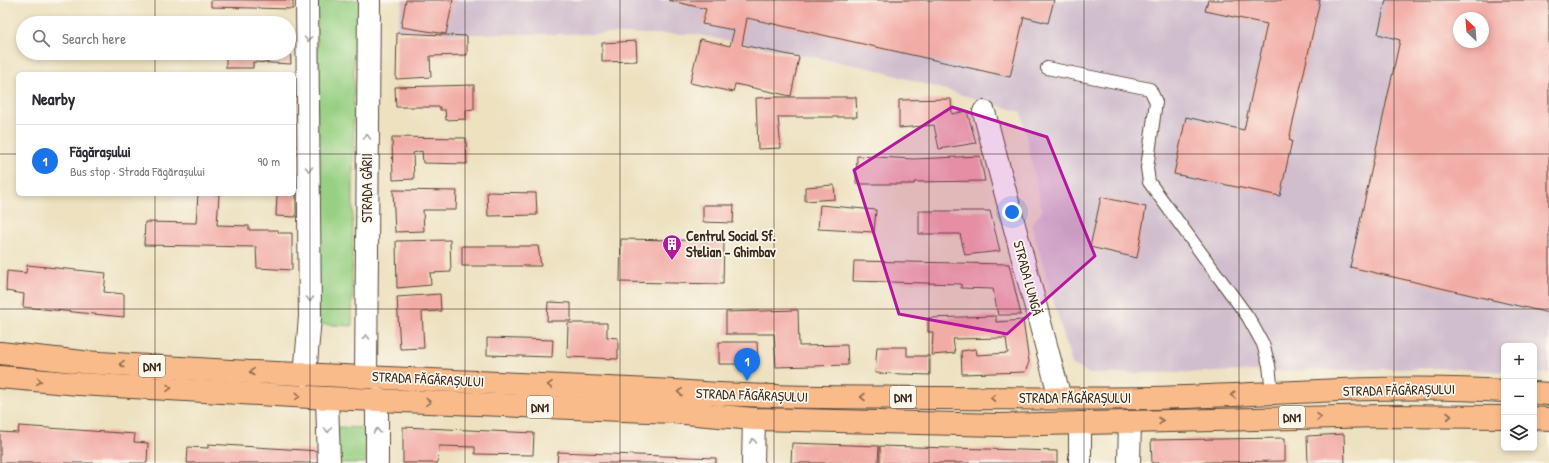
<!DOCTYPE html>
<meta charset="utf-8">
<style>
:root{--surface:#fff;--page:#f7f7f7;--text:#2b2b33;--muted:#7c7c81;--line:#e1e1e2;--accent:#1a73e8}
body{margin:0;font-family:"Patrick Hand",sans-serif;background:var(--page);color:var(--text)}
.controls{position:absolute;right:12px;bottom:12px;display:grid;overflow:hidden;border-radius:6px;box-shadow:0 2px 6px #0003}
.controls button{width:36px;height:36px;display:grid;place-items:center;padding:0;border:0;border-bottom:1px solid var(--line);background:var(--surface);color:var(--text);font:20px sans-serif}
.compass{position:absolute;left:1453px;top:12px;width:36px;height:36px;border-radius:50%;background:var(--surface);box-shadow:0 2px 6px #0003;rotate:334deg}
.you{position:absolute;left:1012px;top:212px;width:14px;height:14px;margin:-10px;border:3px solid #fff;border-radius:50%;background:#1a73e8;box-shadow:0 0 0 6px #1a73e833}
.badge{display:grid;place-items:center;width:26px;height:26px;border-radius:50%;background:var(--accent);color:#fff;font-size:13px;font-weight:700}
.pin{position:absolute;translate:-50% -33px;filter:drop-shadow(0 1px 2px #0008)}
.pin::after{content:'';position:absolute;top:21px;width:14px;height:12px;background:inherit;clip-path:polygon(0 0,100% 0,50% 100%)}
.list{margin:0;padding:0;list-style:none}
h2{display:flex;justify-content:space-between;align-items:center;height:52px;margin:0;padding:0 16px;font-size:17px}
h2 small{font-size:13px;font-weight:400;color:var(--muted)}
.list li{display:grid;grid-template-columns:26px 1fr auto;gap:12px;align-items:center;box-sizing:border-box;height:72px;padding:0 16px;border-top:1px solid var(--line)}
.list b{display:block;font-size:15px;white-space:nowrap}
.list p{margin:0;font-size:13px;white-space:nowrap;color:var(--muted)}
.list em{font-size:13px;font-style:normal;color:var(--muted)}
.icon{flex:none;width:22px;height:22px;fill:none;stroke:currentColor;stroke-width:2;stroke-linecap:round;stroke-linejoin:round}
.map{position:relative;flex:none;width:1549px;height:463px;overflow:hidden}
.search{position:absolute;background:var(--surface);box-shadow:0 2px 6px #0003;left:16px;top:16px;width:280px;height:44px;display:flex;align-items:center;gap:10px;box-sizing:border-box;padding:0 14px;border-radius:22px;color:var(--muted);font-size:15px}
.panel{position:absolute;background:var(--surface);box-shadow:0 2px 6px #0003;left:16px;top:72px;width:280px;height:124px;border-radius:6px}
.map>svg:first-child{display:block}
.industrial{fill:#d0bdcd;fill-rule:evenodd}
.green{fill:#98d083;stroke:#6a7d50}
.building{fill:#f2aca6;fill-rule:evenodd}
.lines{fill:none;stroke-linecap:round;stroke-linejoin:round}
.service-casing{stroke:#564536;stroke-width:14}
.minor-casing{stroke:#564536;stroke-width:24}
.tertiary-casing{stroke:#564536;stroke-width:24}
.trunk-casing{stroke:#564536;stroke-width:24}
.service{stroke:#fff;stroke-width:12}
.minor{stroke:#fff;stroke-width:22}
.tertiary{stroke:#fff;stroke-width:22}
.trunk{stroke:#fabb8b;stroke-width:22}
.oneway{stroke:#a79f9a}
.oneway2{stroke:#916b4f}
.marked{fill:#b5179e;fill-opacity:0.2;stroke:#b5179e;stroke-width:3;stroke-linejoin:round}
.grid{fill:none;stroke:#3b2a1e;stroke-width:1;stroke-opacity:0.55}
.labels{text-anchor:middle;stroke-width:3.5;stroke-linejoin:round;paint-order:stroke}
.shield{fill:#fbf7ec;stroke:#75685c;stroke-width:1}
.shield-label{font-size:13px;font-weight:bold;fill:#3b2a1e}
.street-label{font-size:14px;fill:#3b2a1e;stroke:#fbf7ec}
.poi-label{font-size:14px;font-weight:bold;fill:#3b2a1e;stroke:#fbf7ec;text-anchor:start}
</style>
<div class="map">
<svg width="1549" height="463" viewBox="0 0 1549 463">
<rect width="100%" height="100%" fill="#fbf7ec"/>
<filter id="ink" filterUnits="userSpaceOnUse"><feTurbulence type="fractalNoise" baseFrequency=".025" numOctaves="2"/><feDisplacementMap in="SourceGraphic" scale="8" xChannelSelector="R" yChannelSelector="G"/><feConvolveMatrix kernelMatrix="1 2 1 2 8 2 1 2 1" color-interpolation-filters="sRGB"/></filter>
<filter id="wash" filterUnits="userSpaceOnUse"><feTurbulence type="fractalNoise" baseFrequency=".012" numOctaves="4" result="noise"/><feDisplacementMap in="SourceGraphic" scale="16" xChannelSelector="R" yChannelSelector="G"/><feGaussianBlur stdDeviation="0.9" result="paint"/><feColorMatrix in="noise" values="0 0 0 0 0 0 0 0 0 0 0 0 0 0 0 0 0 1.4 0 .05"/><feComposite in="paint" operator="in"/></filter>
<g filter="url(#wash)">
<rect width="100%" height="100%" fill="#ede1c0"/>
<path class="industrial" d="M403 0H1549V374L1534 373V346H1504V372L1448 368 1090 374 1072 364 1031 224 1042 211 1021 112 870 68 694 34H449L396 30ZM1459 18H1483V42H1459Z"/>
<g class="green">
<path d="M317 0H362L354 50 352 326 318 324Z"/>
<path d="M338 427 365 428 366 463H339Z"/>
</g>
<g id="blocks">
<g class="building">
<path d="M211 0H293V9L211 7Z"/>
<path d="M406 0H453L446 34 401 27Z"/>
<path d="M668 0H1054L1048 23 1024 17 1010 77 747 18 742 45 799 57 791 96 735 84 733 92 690 83 700 39 730 46 734 30 702 24 706 9Z"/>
<path d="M1208 0H1320L1289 140 1292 141 1280 196 1174 174 1186 117 1244 130 1267 24 1205 11Z"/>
<path d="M1386 0H1549V313L1350 267 1400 40 1378 34ZM1459 18H1483V42H1459Z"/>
<path d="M289 27 291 64 253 62V68H226V53H289Z"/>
<path d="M397 33 467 36V55L430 56 431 77 396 79Z"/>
<path d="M636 41 637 61 602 62V43Z"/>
<path d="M474 85V109L466 110V119L446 120 445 110H440V107H396L395 87Z"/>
<path d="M777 97H856L857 117H778L781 148 758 149 756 98Z"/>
<path d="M951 99 952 114 967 111 976 143 939 149 934 125 899 128V100Z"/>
<path d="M392 137 466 138 467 164 423 163 422 151 413 153 414 179 393 180Z"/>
<path d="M857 156 914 159 980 156 985 181 914 182V184H856Z"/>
<path d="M294 176H296V217L276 216 277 194H294Z"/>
<path d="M834 185 835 199 805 201V187Z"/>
<path d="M393 190 457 191 456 210H423L424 231 395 232Z"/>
<path d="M487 192 536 193 537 215 488 216Z"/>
<path d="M198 194H219L217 225 249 226V230H278L279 233H292V270L257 268 256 247 144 245 145 222 196 223Z"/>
<path d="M1101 197 1146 207 1137 258 1090 247Z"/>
<path d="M703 205H734L733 223 703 222Z"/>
<path d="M820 205 876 210 874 232 818 229Z"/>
<path d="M919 211H990L1000 251 965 255 960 234H919Z"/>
<path d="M621 239 724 241 723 284 620 282Z"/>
<path d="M450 240 451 272 430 273 431 285 397 288 396 241Z"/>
<path d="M462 246H538L541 266H462Z"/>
<path d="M854 261 1009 264 1021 315H998L993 289 961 288V284L853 281Z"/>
<path d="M27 265 106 273 104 292 124 294V317L23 307 24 294 6 291 7 271 26 273Z"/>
<path d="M440 294 441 311 422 312 424 348 400 349 397 297Z"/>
<path d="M548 302 571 303V321H547Z"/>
<path d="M798 310 799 346 847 345 848 365 776 367 774 334H726V312Z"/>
<path d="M996 316V322L1023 320 1029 362 1025 372 962 374 961 351 976 349 977 355 1008 353 1006 338 953 339 955 353 932 355 933 332H928V318Z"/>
<path d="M568 323H607V337L618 338V359L567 357Z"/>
<path d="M487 338 553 340 552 357 487 355Z"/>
<path d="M719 342H757L758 364H719Z"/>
<path d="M877 347H907V356H930V375L875 373Z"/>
<path d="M19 426 135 434 134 442 148 443 147 463H0V432L18 433Z"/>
<path d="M403 427 534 433 533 455 475 454V447L439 446 438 463H403Z"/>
<path d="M1344 434 1345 463H1308L1307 436Z"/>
<path d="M1285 438V461L1152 463 1151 440Z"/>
<path d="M792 443 879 446 878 463H791Z"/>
<path d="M208 444 319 451 318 463H187L188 447 208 448Z"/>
<path d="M880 446 1057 451V463H880Z"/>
<path d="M558 452 716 458V463H557Z"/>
</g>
</g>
</g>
<g filter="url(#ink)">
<use href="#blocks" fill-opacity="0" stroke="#564536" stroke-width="1"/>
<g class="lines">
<g class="service-casing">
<path id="service" d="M1047 68 1150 89 1156 102 1147 168 1149 182 1248 317 1263 344 1269 365 1272 393"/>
</g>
<g class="minor-casing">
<g id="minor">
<path d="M984 112 1060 398"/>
<path d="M305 375 310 317 307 0"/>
<path d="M366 376 369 0"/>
<path d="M327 398 329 463"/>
<path d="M377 399V463"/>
<path d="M753 463 754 419"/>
</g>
</g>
<g class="tertiary-casing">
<g id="tertiary">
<path d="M1080 423V463"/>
<path d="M1129 463 1130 422"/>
</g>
</g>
<g class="trunk-casing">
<g id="trunk">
<path d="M0 353 83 362 230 371 674 391C762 398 849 397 937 398 1020 398 1104 400 1187 397 1293 393 1398 384 1504 391"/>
<path d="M0 377 79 384 327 398 673 412 754 419 999 425 1382 416 1504 417"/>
<path d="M1534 393 1549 394"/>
<path d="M1534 418 1549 419"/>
</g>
</g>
<use href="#service" class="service"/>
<use href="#minor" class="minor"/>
<use href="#tertiary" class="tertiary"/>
<use href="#trunk" class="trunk"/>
</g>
<defs><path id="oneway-chevron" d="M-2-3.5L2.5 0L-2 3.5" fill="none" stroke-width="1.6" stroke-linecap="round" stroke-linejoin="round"/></defs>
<g class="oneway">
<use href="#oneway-chevron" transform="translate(308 39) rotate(89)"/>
<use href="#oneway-chevron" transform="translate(367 137) rotate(-90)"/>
<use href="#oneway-chevron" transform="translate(309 169) rotate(90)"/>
<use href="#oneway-chevron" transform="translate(310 299) rotate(90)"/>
<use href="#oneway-chevron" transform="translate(366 337) rotate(-90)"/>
<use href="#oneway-chevron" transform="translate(328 430) rotate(88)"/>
<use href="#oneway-chevron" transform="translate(377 431) rotate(-91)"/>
<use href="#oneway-chevron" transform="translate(753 441) rotate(-91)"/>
</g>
<g class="oneway2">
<use href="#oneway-chevron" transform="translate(122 364) rotate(-176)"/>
<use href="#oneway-chevron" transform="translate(252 372) rotate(-177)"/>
<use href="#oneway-chevron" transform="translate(39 381) rotate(5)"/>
<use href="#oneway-chevron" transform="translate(550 385) rotate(-177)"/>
<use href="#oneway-chevron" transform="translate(169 388) rotate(3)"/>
<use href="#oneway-chevron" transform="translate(680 392) rotate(-176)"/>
<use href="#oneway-chevron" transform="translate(1233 395) rotate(177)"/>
<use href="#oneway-chevron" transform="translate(298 396) rotate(4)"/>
<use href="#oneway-chevron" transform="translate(863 397) rotate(-180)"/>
<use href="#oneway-chevron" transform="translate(993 398) rotate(-180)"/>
<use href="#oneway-chevron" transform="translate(428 402) rotate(3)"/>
<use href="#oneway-chevron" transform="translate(1449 416)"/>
<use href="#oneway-chevron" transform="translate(1319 417) rotate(-1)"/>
<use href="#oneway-chevron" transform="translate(1161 421) rotate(-2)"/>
</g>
</g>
<path class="marked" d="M952 107 1047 137 1095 256 1007 334 899 314 854 170Z"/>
<path class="grid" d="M155 0V23M310 0V463M465 0V463M620 0V463M774 0V463M929 0V463M1084 0V463M1239 0V463M1394 0V463M155 53V74M0 154H18M294 154H1549M155 194V463M0 309H1549"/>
<defs>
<g id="building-pin" transform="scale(1)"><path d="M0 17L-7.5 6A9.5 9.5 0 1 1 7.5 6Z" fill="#b5179e" stroke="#fbf7ec"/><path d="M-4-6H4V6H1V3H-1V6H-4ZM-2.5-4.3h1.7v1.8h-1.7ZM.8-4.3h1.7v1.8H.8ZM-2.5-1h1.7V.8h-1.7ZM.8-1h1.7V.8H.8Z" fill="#fff"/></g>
</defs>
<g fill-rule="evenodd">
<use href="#building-pin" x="672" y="244"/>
</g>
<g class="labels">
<g class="shield">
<rect x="139" y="355" width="26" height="22" rx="3"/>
<rect x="890" y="386" width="26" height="22" rx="3"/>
<rect x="527" y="396" width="26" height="22" rx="3"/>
<rect x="1279" y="406" width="26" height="22" rx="3"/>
</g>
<g class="shield-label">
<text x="152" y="371">DN1</text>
<text x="903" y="402">DN1</text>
<text x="540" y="412">DN1</text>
<text x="1292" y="422">DN1</text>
</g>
<g class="street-label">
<text transform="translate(367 188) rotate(-90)" y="5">STRADA GĂRII</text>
<text transform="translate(1028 278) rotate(75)" y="5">STRADA LUNGĂ</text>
<text transform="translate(428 379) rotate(3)" y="5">STRADA FĂGĂRAȘULUI</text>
<text transform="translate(1399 390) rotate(-1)" y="5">STRADA FĂGĂRAȘULUI</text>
<text transform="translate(752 395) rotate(2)" y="5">STRADA FĂGĂRAȘULUI</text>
<text x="1075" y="403">STRADA FĂGĂRAȘULUI</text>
</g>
<g class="poi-label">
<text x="686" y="241">Centrul Social Sf.<tspan x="686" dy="16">Stelian - Ghimbav</tspan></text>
</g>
</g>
</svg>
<div class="controls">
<button>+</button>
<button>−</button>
<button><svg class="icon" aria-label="layers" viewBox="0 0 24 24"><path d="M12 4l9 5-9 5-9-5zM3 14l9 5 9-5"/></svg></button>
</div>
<svg class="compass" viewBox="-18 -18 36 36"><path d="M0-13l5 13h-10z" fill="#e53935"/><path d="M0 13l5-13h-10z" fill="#7c7c81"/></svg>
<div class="you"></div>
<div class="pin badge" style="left:747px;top:381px">1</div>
<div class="search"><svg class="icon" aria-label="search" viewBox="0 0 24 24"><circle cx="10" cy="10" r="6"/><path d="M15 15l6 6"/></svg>Search here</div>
<section class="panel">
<h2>Nearby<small></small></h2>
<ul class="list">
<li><span class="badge">1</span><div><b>Făgărașului</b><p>Bus stop · Strada Făgărașului</p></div><em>90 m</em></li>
</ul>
</section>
</div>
